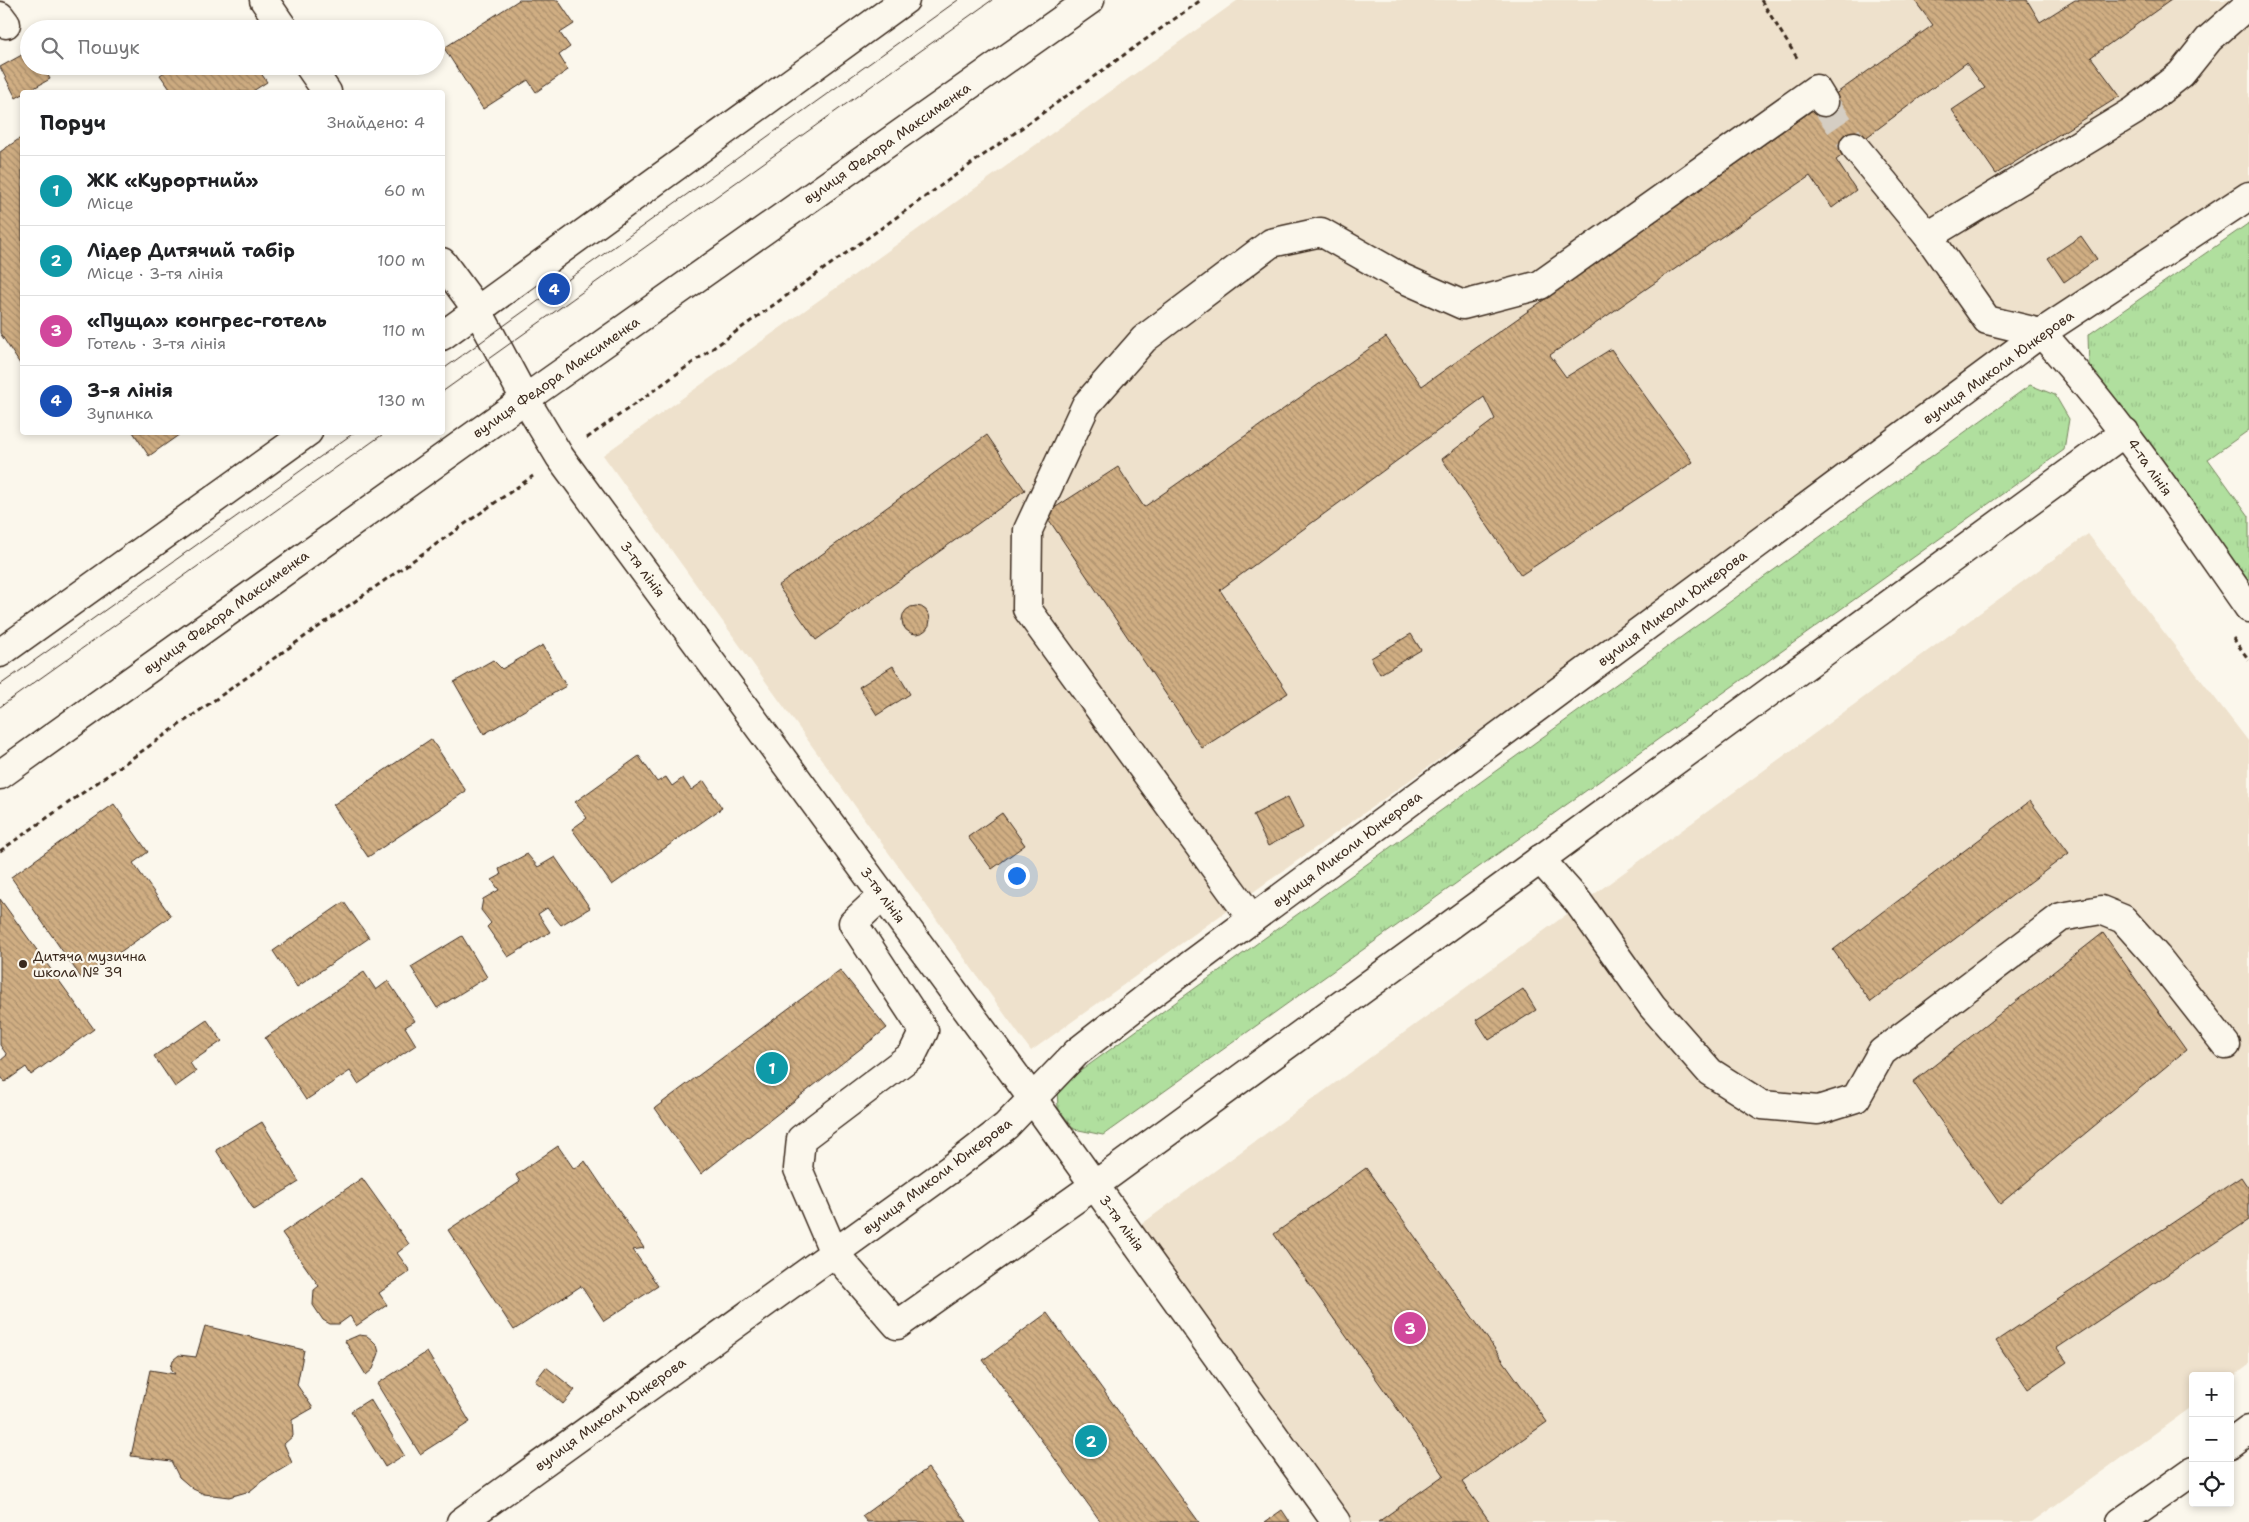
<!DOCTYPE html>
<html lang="uk">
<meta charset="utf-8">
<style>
:root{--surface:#fff;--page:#f2f2f2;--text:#202124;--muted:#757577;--line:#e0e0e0;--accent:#ea580c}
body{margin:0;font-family:"Shantell Sans",sans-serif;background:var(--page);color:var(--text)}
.controls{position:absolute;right:15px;bottom:15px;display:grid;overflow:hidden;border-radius:5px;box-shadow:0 2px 8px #0003}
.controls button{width:45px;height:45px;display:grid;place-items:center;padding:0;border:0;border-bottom:1px solid var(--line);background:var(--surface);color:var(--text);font:25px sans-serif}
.you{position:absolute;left:1016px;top:875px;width:18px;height:18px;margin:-12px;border:4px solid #fff;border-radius:50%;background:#1a73e8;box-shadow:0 0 0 8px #1a73e833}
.badge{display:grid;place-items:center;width:32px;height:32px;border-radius:50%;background:var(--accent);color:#fff;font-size:16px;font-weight:700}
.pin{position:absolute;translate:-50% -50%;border:2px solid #fff;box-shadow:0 1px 5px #0006}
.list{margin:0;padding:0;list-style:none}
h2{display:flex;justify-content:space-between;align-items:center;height:65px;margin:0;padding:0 20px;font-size:21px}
h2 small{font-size:16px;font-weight:400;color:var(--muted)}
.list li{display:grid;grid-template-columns:32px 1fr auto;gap:15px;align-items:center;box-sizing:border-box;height:70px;padding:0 20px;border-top:1px solid var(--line)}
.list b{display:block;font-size:19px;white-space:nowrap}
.list p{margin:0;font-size:16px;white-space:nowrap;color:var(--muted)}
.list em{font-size:16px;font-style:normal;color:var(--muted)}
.icon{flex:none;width:28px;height:28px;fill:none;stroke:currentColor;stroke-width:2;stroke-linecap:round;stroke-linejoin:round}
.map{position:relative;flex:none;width:2249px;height:1522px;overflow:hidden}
.search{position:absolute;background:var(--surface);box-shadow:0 2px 8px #0003;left:20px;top:20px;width:425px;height:55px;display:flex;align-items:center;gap:12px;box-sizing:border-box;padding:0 18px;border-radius:28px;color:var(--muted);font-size:19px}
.panel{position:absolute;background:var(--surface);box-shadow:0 2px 8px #0003;left:20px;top:90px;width:425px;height:345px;border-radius:5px}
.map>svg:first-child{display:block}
.built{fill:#eee1cc}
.grass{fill:url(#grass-tufts);stroke:#76845e}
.building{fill:url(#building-back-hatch);stroke:#3b2a1e}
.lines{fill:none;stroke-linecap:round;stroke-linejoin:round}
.minor-tunnel{stroke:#d5cec3;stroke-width:28;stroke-dasharray:28 14;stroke-linecap:butt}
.minor-casing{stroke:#3b2a1e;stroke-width:31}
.path{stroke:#3b2a1e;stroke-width:3;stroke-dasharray:5 4;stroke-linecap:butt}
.minor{stroke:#fbf7ec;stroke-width:28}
.tram{stroke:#3b2a1e;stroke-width:1}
.poi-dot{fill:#3b2a1e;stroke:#fbf7ec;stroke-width:2}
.labels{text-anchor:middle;stroke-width:4.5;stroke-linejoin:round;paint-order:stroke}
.street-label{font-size:14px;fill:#3b2a1e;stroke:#fbf7ec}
.poi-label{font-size:14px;fill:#3b2a1e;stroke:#fbf7ec;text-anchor:start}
</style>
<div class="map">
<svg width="2249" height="1522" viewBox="0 0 2249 1522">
<defs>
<pattern id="grass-tufts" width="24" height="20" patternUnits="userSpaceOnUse" patternTransform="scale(1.25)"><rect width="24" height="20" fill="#b0df9e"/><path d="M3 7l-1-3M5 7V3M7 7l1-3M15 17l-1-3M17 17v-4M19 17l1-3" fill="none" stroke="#98c088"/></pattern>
<pattern id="building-back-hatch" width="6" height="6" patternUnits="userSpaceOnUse" patternTransform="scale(1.25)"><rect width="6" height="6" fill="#d0ae83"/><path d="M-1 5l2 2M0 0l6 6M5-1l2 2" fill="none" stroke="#aa8e6b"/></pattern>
</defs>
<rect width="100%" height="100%" fill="#fbf7ec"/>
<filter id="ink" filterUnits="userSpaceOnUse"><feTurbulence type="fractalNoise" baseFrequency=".02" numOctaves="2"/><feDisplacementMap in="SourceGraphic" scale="10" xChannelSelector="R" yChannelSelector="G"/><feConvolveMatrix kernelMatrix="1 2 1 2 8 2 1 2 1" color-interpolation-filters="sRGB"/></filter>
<g filter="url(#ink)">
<g class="built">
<path d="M1238 0H2249V180L1031 1051 603 455Z"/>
<path d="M2088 534 2249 742V1365L2230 1379V1376H2193V1406L2032 1522H1352L1139 1226Z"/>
</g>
<g class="grass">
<path d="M2249 223V430L2208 459 2249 516V588L2089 367 2088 335Z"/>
<path d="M2030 385 2055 395 2069 419 2064 450 1103 1135 1074 1129 1058 1108 1057 1088Z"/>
</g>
<g class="building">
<path d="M519 0H558L574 24 560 33 570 47 559 55 568 70 536 92 528 80 483 109 444 48Z"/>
<path d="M1914 0H2027L2040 22 2075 0H2171L2091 57 2120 96 1996 174 1952 110 1985 88 1966 63 1836 160 1856 190 1832 208 1810 176 1550 355 1566 377 1611 349 1693 462 1521 575 1442 459 1495 419 1484 397 1220 590 1288 693 1202 748 1045 514 1118 467 1144 507 1386 337 1422 386 1933 25Z"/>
<path d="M29 51V66H43L50 79 16 98 0 67Z"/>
<path d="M173 66H256L267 82 253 91 254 92H172L160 75Z"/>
<path d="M22 137V367L0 333V152Z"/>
<path d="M2081 236 2097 259 2064 282 2048 258Z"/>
<path d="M133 432H183L149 456Z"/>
<path d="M987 435 1025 490 816 640 778 586Z"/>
<circle cx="916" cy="620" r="14"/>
<path d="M1411 634 1421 650 1380 674 1371 658Z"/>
<path d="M543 645 566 686 484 734 454 682 493 660 502 669Z"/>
<path d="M893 666 910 694 877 715 859 687Z"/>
<path d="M431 739 466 791 368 857 333 805Z"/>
<path d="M639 756 657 782 666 777 672 786 683 778 691 790 704 781 722 808 612 885 572 829 587 818 575 802Z"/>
<path d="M1288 797 1303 828 1268 846 1253 815Z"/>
<path d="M2030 801 2069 853 1871 1002 1833 950Z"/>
<path d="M114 804 148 852 133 863 171 916 82 979 11 877Z"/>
<path d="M1002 813 1025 845 992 869 968 837Z"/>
<path d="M527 854 538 867 555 857 590 908 561 925 547 908 538 914 550 932 508 957 487 927 491 923 481 910 483 899 499 890 492 880 501 875 499 869Z"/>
<path d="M0 899 94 1029 31 1075 26 1067 5 1082 0 1075V1061L7 1055 0 1045Z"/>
<path d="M344 902 369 938 297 987 273 951Z"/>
<path d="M2103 933 2186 1050 2000 1204 1913 1082Z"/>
<path d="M462 936 487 977 437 1008 411 967Z"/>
<path d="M840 970 887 1028 701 1174 655 1108Z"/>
<path d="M364 972 376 990 388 981 415 1021 405 1027 416 1045 358 1084 350 1071 306 1100 265 1038Z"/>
<path d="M1523 989 1536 1010 1489 1040 1476 1020Z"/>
<path d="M207 1020 222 1041 190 1063 196 1072 175 1087 154 1056Z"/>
<path d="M262 1122 299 1182 254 1210 216 1150Z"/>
<path d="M558 1146 574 1169 585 1161 644 1248 633 1250 658 1286 604 1321 581 1286 514 1330 448 1230 520 1182 516 1175Z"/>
<path d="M1366 1168 1547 1422 1462 1482 1490 1522H1378L1444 1475 1274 1234Z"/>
<path d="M2241 1177 2249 1189V1220L2057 1348 2067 1362 2028 1389 1996 1341Z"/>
<path d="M362 1178 409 1244 397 1253 410 1271 379 1293 387 1305 356 1326 350 1316 339 1324H330L323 1320 313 1305 314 1290 319 1286 282 1233Z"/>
<path d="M1047 1313 1199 1522H1101L983 1360Z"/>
<path d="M205 1326 304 1350 297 1385 313 1408 292 1420 293 1436 284 1444 292 1463 262 1481 250 1491 229 1497 204 1494 193 1489 179 1477 171 1461 131 1456 150 1370 175 1374 171 1368 173 1360 179 1355 196 1357Z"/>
<path d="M359 1335 367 1336 372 1340 377 1345 379 1353 373 1369 366 1375 345 1341Z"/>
<path d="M427 1352 470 1422 420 1454 377 1384Z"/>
<path d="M546 1367 575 1390 563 1404 535 1381Z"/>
<path d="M370 1399 404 1455 385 1467 351 1411Z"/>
<path d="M928 1468 967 1522H867L862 1516Z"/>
<path d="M1282 1510 1290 1522H1265Z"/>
</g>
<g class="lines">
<path class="minor-tunnel" d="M1824 102 1854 146"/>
<g class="minor-casing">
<g id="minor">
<path d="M264 0 284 29"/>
<path d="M0 16 6 24"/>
<path d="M309 66 327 92"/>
<path d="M1854 146 1928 236 1987 320 2041 333"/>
<path d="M1928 236 2134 111 2181 74 2209 39 2249 4"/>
<path d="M442 262 478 311 525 399 560 457 1032 1098 1336 1522"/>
<path d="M2041 333C2119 418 2183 514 2249 608"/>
<path d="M442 336 905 0"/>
<path d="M0 653 308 432"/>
<path d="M0 775 525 399 1090 0"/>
<path d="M1540 859 1578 902 1652 1006 1710 1072 1762 1105 1818 1110 1856 1098 1882 1052 2061 917 2101 910 2123 919 2157 957 2226 1045"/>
<path d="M883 895 853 923 924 1031 912 1055 801 1139 798 1169 834 1253 897 1325 1095 1185 2125 432"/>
<path d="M1252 919 1027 609 1028 530 1086 405 1144 339 1271 243 1321 232 1402 278 1463 305 1540 285 1816 89 1824 102"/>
<path d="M2230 1444 2249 1430"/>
<path d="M461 1522 956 1165 1006 1126 1077 1052 1150 995 2041 333 2249 196"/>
<path d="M2121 1522 2193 1471"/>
</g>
</g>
<g class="path">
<path d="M1761 0 1799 61"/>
<path d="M587 438 1201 0"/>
<path d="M2233 638 2249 660"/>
<path d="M0 851 533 476"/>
</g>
<use href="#minor" class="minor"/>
<g class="tram">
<path d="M442 370 958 0"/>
<path d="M442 392 992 0"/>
<path d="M0 685 355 432"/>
<path d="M0 707 386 432"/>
</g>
</g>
</g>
<circle class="poi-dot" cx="23" cy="964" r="5"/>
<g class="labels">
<g class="street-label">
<text transform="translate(887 143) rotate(-35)" y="5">вулиця Федора Максименка</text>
<text transform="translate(1998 367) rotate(-36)" y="5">вулиця Миколи Юнкерова</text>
<text transform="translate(556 377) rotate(-35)" y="5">вулиця Федора Максименка</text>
<text transform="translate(2150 467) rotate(55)" y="5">4-та лінія</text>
<text transform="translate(643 569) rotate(54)" y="5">3-тя лінія</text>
<text transform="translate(1672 608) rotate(-37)" y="5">вулиця Миколи Юнкерова</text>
<text transform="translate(226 612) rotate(-36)" y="5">вулиця Федора Максименка</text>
<text transform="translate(1347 849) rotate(-37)" y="5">вулиця Миколи Юнкерова</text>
<text transform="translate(883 895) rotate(54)" y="5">3-тя лінія</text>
<text transform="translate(937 1176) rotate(-37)" y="5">вулиця Миколи Юнкерова</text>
<text transform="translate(1122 1223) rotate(54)" y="5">3-тя лінія</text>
<text transform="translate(610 1414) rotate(-36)" y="5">вулиця Миколи Юнкерова</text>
</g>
<g class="poi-label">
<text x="33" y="961">Дитяча музична<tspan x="33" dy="16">школа № 39</tspan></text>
</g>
</g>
</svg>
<div class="controls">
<button>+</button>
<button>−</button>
<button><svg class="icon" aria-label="locate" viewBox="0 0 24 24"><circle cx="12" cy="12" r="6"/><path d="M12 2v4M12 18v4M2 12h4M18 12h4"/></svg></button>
</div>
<div class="you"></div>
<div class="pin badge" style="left:772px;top:1068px;background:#0f9aa8">1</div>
<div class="pin badge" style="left:1091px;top:1441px;background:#0f9aa8">2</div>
<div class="pin badge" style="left:1410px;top:1328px;background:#d1479c">3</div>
<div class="pin badge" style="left:554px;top:289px;background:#1a4fb4">4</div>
<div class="search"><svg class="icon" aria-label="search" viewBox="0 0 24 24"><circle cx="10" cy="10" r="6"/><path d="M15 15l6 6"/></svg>Пошук</div>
<section class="panel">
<h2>Поруч<small>Знайдено: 4</small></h2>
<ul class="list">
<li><span class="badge" style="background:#0f9aa8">1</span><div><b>ЖК «Курортний»</b><p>Місце</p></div><em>60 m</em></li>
<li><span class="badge" style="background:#0f9aa8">2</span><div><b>Лідер Дитячий табір</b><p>Місце · 3-тя лінія</p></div><em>100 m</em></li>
<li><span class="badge" style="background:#d1479c">3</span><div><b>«Пуща» конгрес-готель</b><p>Готель · 3-тя лінія</p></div><em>110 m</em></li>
<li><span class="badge" style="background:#1a4fb4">4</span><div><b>3-я лінія</b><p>Зупинка</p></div><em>130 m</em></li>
</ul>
</section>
</div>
